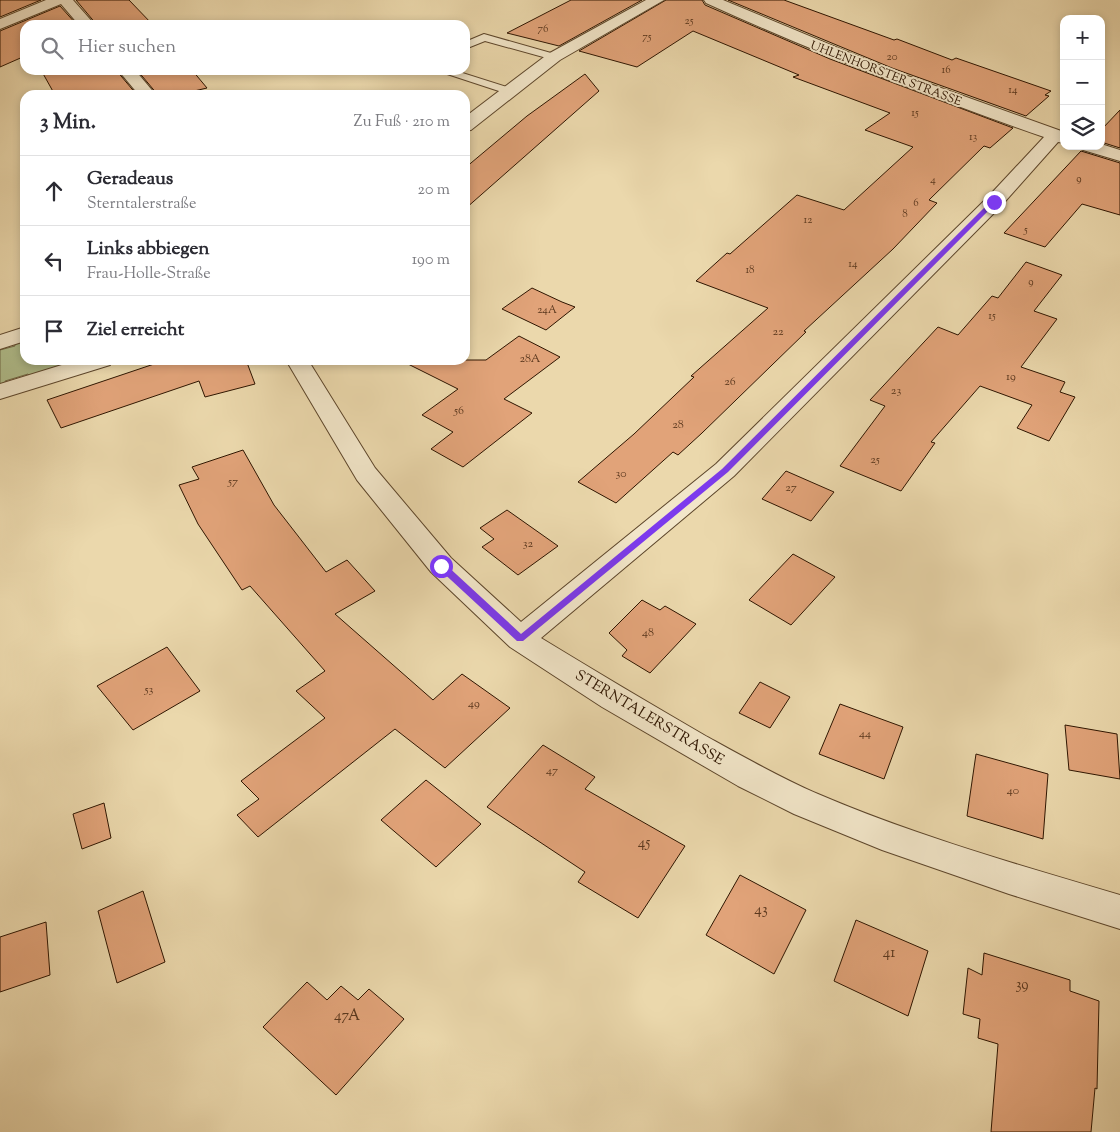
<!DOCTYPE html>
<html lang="de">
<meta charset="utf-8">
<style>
:root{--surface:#fff;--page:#f7f7f7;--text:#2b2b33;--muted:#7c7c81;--line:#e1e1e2}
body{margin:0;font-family:"Sorts Mill Goudy",serif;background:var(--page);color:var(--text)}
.controls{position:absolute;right:15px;top:15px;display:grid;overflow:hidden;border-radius:10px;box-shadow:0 2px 8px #0003}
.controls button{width:45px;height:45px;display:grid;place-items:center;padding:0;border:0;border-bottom:1px solid var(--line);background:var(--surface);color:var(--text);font:25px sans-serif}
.stop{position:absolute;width:15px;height:15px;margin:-11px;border:4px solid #7c3aed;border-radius:50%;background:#fff}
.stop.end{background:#7c3aed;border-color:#fff;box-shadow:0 1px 5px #0008}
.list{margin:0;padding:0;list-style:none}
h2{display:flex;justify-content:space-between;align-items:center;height:65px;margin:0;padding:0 20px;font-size:21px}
h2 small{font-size:16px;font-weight:400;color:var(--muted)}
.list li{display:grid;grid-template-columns:32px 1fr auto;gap:15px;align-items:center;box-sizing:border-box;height:70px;padding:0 20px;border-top:1px solid var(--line)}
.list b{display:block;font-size:19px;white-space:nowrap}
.list p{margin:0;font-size:16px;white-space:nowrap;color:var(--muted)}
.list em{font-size:16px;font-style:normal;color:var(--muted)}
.icon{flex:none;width:28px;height:28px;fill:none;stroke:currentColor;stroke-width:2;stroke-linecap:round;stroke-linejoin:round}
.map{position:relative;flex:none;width:1120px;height:1132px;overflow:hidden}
.search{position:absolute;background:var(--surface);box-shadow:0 2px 8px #0003;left:20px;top:20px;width:450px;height:55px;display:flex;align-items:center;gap:12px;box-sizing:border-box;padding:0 18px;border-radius:15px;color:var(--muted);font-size:19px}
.panel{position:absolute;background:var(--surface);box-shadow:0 2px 8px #0003;left:20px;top:90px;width:450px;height:275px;border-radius:15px}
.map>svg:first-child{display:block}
.green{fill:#b1c08e;stroke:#706a47}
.building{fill:#e1a379;stroke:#2e1500}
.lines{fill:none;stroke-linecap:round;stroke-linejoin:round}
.lane-casing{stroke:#5d462b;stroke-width:2}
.street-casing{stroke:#5d462b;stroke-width:2}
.lane{fill:#f2e6c9;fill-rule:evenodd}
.street{fill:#f2e6c9;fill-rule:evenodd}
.route{fill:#7c3aed}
.labels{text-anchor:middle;stroke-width:4;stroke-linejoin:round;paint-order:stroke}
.far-number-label{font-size:11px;fill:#5b381e}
.far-street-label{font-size:12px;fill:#2e1500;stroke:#f2e6c9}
.number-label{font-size:12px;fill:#5b381e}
.street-label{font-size:15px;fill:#2e1500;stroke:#f2e6c9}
.near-number-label{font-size:15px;fill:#5b381e}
</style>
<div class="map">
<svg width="1120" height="1132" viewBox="0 0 1120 1132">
<rect width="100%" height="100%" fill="#ebd8ac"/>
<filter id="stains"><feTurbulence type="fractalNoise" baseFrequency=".004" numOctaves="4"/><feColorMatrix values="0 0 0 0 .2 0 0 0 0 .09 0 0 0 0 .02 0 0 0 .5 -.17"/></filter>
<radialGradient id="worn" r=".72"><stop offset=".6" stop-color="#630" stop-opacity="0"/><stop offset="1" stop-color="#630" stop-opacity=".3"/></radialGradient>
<path class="green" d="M25 339V360H80L30 377 28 374 5 381 6 385 0 387V350L15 346 14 342Z"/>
<g class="building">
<path d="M0 0H41L0 17Z"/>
<path d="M76 0H129L153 25H97Z"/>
<path d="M571 0H642L559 46 507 33Z"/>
<path d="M666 0H702L705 5 830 59 1013 128 990 148 984 146 929 200 937 203 893 249 804 331 806 332 702 433 678 455 673 452 616 503 578 482 634 434 694 377 691 376 768 308 696 281 727 253 730 254 797 195 844 210 913 147 865 130 890 113 793 77 799 75 693 31 637 67 579 51Z"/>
<path d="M728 0H784L894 40 897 39 952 60 956 58 1051 91 1045 95 1049 96 1026 116 892 68Z"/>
<path d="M60 6 77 25H25V56L0 67V31Z"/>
<path d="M41 70H116L137 95H55Z"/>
<path d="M137 70H192L207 88 177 95H158Z"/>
<path d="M585 74 599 91 465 209V168L527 116Z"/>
<path d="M1120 110V148L1101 142V130Z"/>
<path d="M1081 151 1120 163V215L1082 204 1045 247 1004 233Z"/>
<path d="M1026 262 1062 275 1034 311 1057 319 1021 367 1065 382 1060 392 1075 397 1049 441 1017 428 1032 405 980 386 931 442 935 443 901 491 840 466 885 406 870 400 938 327 958 335 992 296 998 298Z"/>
<path d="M532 288 562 302 575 307 546 330 502 309Z"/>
<path d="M519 336 560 357 504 399 532 413 463 467 431 449 453 432 422 415 458 389 400 360H486Z"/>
<path d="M166 360H246L255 384 205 397 199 381 61 428 47 400Z"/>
<path d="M243 450 274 505 326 572 347 560 375 591 335 614 433 700 462 674 510 708 445 768 395 729 258 837 237 815 259 799 241 781 325 718 296 691 325 671 250 586 242 590 198 524 179 485 199 479 192 467Z"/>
<path d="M786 471 834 492 811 521 762 499Z"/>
<path d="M507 510 558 546 518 575 482 547 494 539 480 528Z"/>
<path d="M793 554 835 577 791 625 749 600Z"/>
<path d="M642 600 660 610 665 606 696 624 650 673 622 656 627 650 609 633Z"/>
<path d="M167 647 200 691 133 730 97 686Z"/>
<path d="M760 682 790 697 770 728 739 713Z"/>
<path d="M840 704 903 727 884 779 819 754Z"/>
<path d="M1065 725 1117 734 1120 779 1069 770Z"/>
<path d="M543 745 595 777 585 789 685 846 638 918 578 882 585 872 487 807Z"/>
<path d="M976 754 1048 774 1043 839 967 816Z"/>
<path d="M426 780 481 824 436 867 381 820Z"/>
<path d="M104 803 111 838 82 849 73 814Z"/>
<path d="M740 875 806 910 774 974 706 935Z"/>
<path d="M143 891 165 962 117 983 98 911Z"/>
<path d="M856 920 928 951 908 1016 834 981Z"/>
<path d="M46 922 50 975 0 992V937Z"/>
<path d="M984 953 1070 980V991L1099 1001 1097 1089 1095 1088 1091 1132H991L998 1044 978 1038 980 1019 963 1014 968 968 982 975Z"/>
<path d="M307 982 327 1000 341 986 358 1000 369 989 404 1019 336 1095 263 1027Z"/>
</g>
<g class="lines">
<g class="lane-casing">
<g id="lane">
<path d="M484 34 558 55 559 57 554 60 485 41 465 49V42Z"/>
<path d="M435 70H453L513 89 515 91 509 94 505 93Z"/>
</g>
</g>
<g class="street-casing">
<g id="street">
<path d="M46 0H73L95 25H79L61 4 0 29V19Z"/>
<path d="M646 0H664L560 60 471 130 465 131V117L548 54Z"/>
<path d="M704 0H723L891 70 1064 132V143L1058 142 1001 206 734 476 541 638C595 671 649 703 704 735 742 756 779 777 818 794 916 836 1019 865 1120 895V929L1009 894 882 850 794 814 738 786 602 707 510 647 431 572 357 480 286 360H308L375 468 451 558 521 622 716 464 987 198 1044 137C929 97 816 53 706 3Z"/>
<path d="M118 70H135L156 95H139Z"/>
<path d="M1101 144 1120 150V161L1083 150 1080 146H1101Z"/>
<path d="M25 327V341L0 349V335Z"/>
<path d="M78 360H113L110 365 0 399V384Z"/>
</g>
</g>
<use href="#lane" class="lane"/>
<use href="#street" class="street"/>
</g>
<path class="route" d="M992 200 997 202 728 472 523 641H517L438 568V563H444L521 634 722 469Z"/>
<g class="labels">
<g class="far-number-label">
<text x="689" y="24">25</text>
<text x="543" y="32">76</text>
<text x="647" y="40">75</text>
<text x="892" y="60">20</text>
<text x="946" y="73">16</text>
<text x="1013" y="93">14</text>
<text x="915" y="116">15</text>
<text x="973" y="140">13</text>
<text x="1079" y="182">9</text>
<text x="933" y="183">4</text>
<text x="916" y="206">6</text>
<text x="905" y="217">8</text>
<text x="808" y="223">12</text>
<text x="1026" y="233">5</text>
<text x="853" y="267">14</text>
<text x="750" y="273">18</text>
<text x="1031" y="285">9</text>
<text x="547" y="313">24A</text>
<text x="992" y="319">15</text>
</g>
<g class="far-street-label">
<text transform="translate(886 73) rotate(21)" y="4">UHLENHORSTER STRASSE</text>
</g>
<g class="number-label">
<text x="778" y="335">22</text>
<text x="530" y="362">28A</text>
<text x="1011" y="380">19</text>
<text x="730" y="385">26</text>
<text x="896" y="394">23</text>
<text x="459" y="414">56</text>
<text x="678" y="428">28</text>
<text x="875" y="463">25</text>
<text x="621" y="477">30</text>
<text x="233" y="485">57</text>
<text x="791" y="491">27</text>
<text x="528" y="547">32</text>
<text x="648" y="636">48</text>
<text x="149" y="693">53</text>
<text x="474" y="707">49</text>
<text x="865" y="737">44</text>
<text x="552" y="774">47</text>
<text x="1013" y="794">40</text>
</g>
<g class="street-label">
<text transform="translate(650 717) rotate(31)" y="5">STERNTALERSTRASSE</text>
</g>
<g class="near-number-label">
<text x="644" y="847">45</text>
<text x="761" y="914">43</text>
<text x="889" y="957">41</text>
<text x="1022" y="989">39</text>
<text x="347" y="1020">47A</text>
</g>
</g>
<rect width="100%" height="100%" filter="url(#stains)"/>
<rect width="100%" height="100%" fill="url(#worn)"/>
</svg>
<div class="controls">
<button>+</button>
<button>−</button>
<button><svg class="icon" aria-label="layers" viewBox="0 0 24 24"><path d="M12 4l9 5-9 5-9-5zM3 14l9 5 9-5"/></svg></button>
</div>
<div class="stop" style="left:441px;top:566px"></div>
<div class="stop end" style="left:994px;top:202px"></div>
<div class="search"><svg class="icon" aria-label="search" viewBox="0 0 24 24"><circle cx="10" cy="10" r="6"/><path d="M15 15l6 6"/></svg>Hier suchen</div>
<section class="panel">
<h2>3 Min.<small>Zu Fuß · 210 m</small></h2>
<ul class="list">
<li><svg class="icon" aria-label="ahead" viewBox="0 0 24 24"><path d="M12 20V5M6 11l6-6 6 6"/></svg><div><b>Geradeaus</b><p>Sterntalerstraße</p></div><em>20 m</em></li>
<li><svg class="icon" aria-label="left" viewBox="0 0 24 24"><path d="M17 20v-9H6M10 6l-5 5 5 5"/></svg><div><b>Links abbiegen</b><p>Frau-Holle-Straße</p></div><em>190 m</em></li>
<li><svg class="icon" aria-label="arrive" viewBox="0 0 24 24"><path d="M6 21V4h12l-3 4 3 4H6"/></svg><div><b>Ziel erreicht</b></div></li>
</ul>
</section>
</div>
